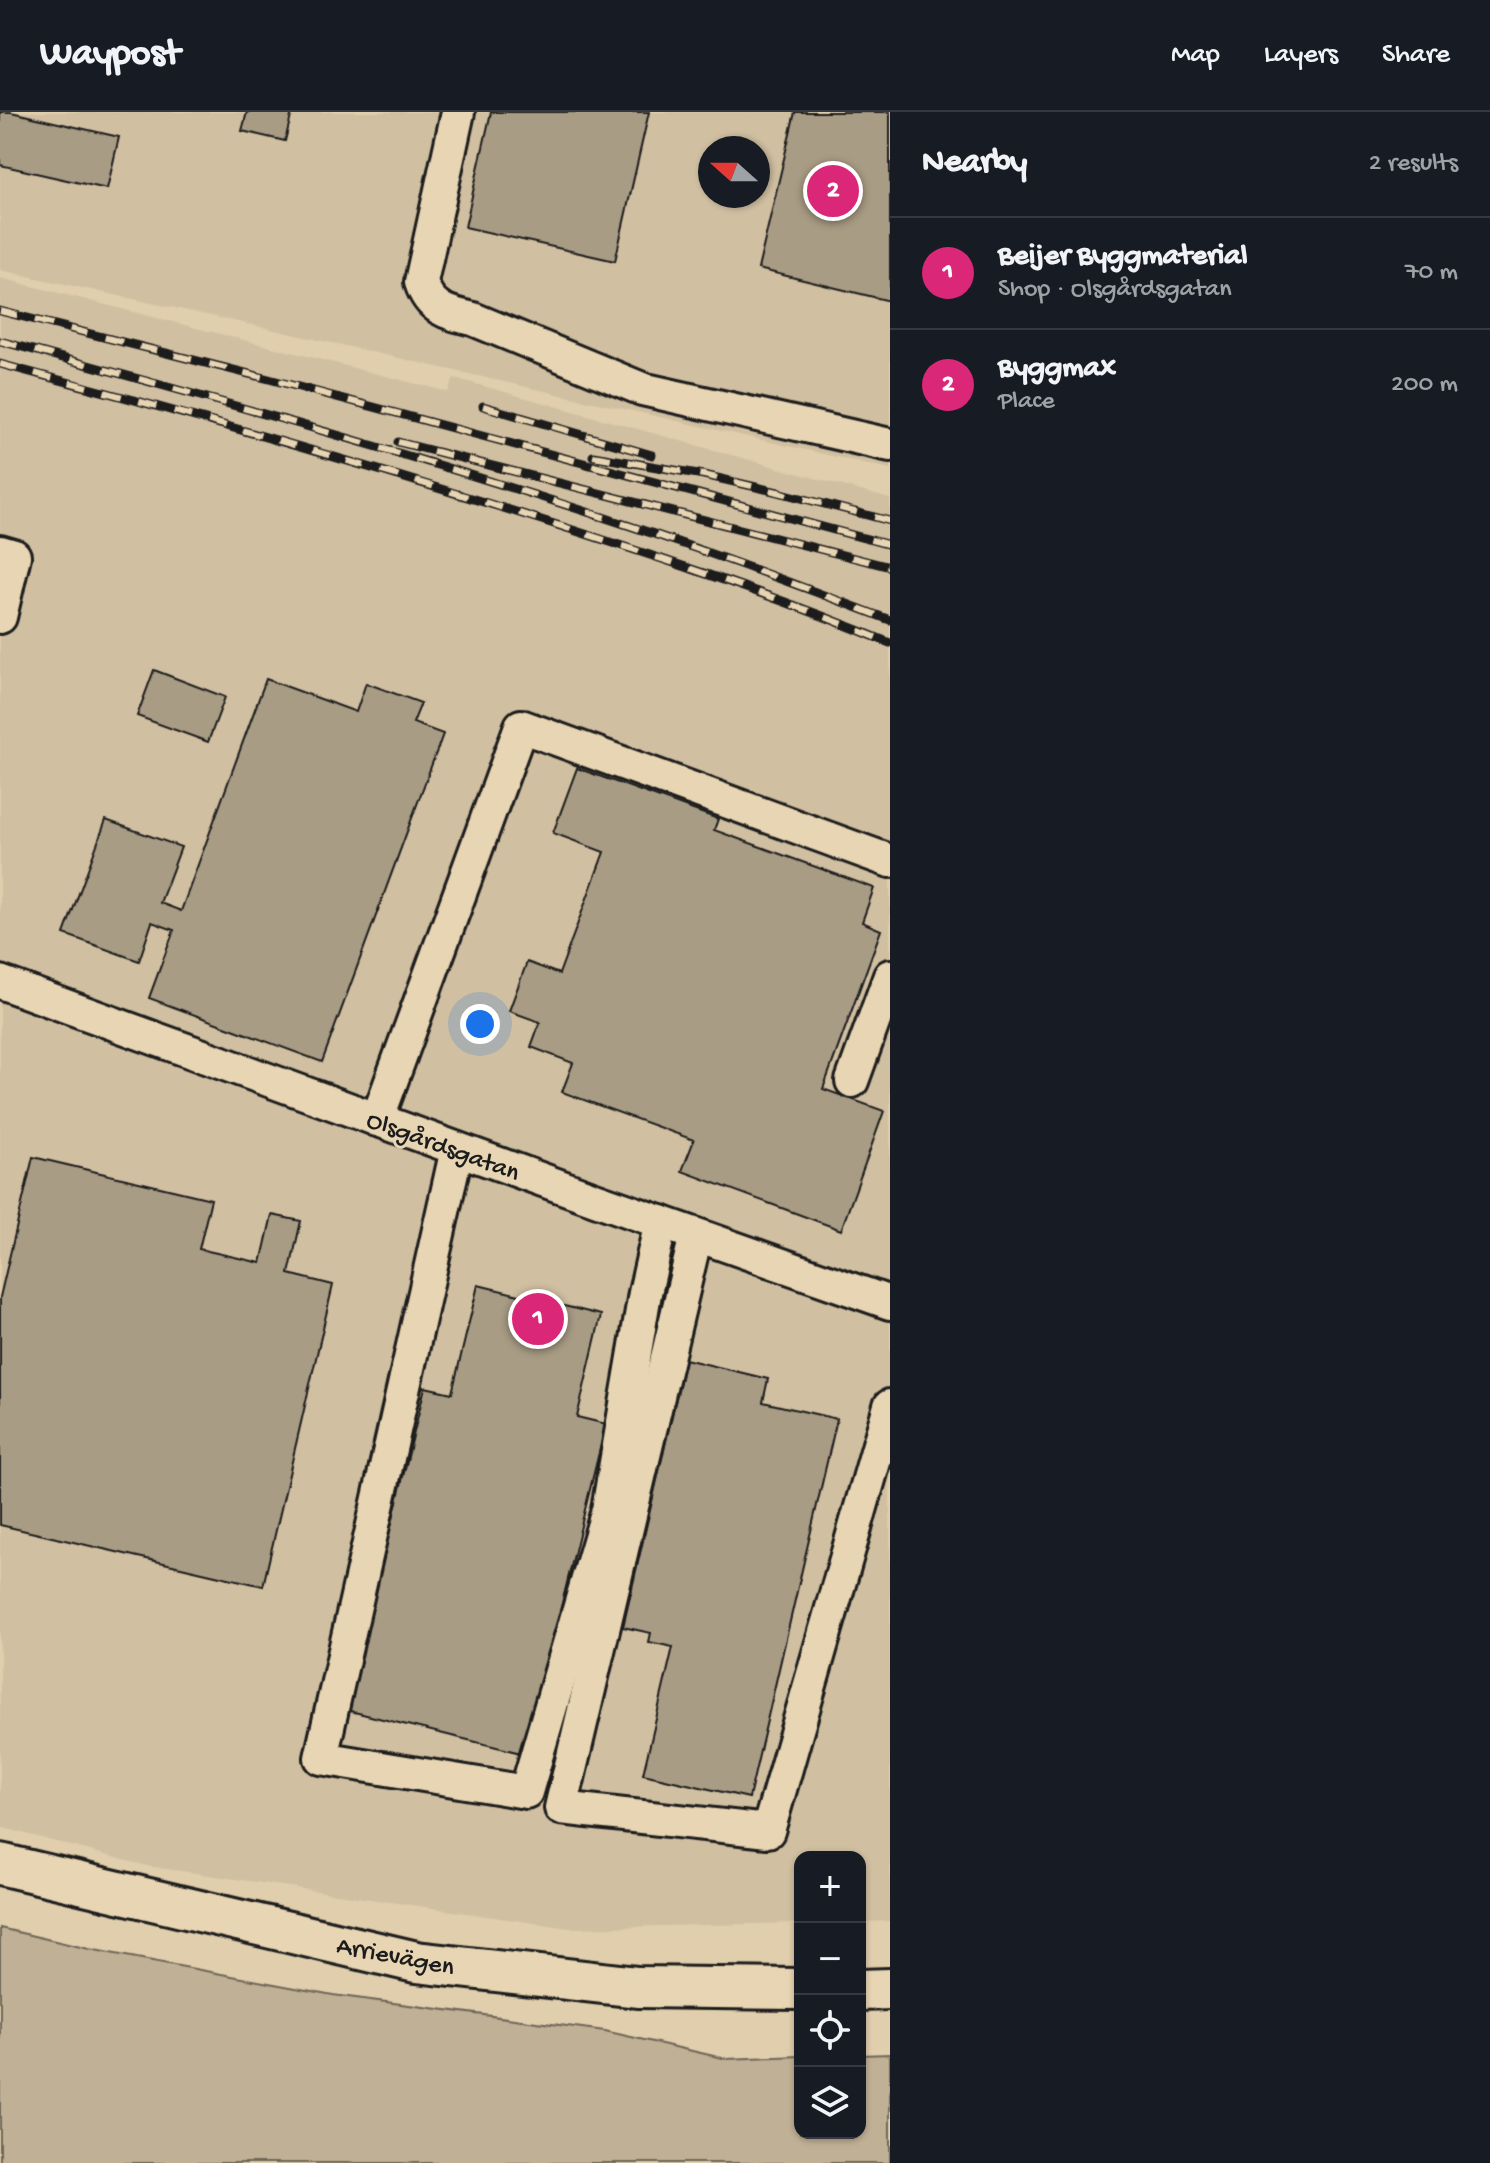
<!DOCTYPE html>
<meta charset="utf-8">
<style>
:root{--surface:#171b24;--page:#20242c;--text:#f1f3f6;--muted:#9ea1a6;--line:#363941;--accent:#db2777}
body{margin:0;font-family:"Gochi Hand",sans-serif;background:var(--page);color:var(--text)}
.controls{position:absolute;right:24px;bottom:24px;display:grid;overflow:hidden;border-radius:16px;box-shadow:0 2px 6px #0004}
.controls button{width:72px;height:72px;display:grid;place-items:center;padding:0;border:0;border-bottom:2px solid var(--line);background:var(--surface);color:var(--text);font:40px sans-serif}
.compass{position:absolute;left:698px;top:24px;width:72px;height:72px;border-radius:50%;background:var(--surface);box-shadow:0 2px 6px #0004;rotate:291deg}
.you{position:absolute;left:480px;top:912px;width:28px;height:28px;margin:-20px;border:6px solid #fff;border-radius:50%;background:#1a73e8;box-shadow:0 0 0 12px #1a73e833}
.badge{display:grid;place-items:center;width:52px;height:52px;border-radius:50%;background:var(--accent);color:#fff;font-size:26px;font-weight:700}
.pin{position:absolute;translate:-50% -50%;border:4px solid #fff;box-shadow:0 2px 8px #0006}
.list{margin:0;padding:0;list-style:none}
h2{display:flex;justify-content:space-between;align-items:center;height:104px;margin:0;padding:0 32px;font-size:34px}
h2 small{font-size:26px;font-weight:400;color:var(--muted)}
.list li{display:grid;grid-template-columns:52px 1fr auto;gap:24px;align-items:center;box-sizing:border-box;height:112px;padding:0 32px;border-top:2px solid var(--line)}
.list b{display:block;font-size:30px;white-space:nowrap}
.list p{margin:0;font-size:26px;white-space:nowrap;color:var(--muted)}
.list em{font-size:26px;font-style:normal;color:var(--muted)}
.icon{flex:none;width:44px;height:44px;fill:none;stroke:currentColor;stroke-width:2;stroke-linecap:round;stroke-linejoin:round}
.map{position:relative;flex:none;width:890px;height:2051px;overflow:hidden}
header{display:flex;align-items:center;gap:48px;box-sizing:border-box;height:112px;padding:0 40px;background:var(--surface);border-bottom:2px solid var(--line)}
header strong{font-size:38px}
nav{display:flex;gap:44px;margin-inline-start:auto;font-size:28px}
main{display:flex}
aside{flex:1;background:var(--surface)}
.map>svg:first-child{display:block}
.built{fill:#d0bfa1;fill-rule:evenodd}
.green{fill:#c0b095;stroke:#6e6658;stroke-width:2}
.building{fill:#a99c85;stroke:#1c1c1c;stroke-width:2}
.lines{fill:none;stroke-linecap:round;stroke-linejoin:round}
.minor-casing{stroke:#1c1c1c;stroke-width:38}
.major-casing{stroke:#1c1c1c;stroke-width:46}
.minor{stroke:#e8d5b3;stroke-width:32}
.major{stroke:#e8d5b3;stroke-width:40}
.rail-casing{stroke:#1c1c1c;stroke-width:9}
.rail{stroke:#e8d5b3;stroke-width:6;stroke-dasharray:18;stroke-linecap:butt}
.labels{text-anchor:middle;stroke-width:6;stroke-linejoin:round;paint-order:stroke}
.street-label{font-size:26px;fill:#1c1c1c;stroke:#e8d5b3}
</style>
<header>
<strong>Waypost</strong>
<nav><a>Map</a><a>Layers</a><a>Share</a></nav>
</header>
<main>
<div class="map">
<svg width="890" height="2051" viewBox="0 0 890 2051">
<rect width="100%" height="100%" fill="#e0cead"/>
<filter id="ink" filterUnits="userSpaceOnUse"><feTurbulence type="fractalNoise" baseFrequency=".0125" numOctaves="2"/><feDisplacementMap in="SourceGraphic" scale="16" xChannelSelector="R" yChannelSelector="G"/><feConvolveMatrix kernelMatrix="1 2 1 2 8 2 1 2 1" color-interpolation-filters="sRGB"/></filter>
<g filter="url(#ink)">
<g class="built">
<path d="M0 0H890V357L257 214 0 158ZM710 36H758V84H710Z"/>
<path d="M0 166 448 280 454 266 890 387V1809L860 1810V1745H800V1811L569 1816 147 1754 0 1715Z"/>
</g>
<path class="green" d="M0 1816 89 1837 333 1883 605 1919 727 1947 800 1944V2021H860V1943L890 1942V2051H0Z"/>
<g class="building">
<path d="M0 0H11L119 25 107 77 0 53Z"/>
<path d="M247 0H292L285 29 242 19Z"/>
<path d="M491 0H649L615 149 465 115Z"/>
<path d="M795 0H890V189L758 157Z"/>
<path d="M154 558 225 585 208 630 137 604Z"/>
<path d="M266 567 356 600 366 571 421 591 413 611 443 622 322 950 149 886 174 818 152 810 139 849 64 822 106 708 181 735 160 791 181 799Z"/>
<path d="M577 656 718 707 714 718 874 776 862 810 881 818 823 977 884 999 841 1118 682 1059 694 1028 562 980 573 951 531 935 540 910 509 899 527 850 559 862 604 740 553 721Z"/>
<path d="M33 1045 211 1087 199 1137 261 1151 272 1103 301 1109 289 1162 333 1173 263 1474 0 1413V1185Z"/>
<path d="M478 1173 601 1203 577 1305 606 1312 525 1642 346 1598 425 1275 452 1281Z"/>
<path d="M685 1247 768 1267 763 1290 837 1307 749 1686 643 1662 673 1535 649 1530 651 1521 623 1515Z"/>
</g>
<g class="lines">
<g class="minor-casing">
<g id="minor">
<path d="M458 0 421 170C430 198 448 201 473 207L642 277 890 333"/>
<path d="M0 440 14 444 0 505"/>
<path d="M0 870 595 1087 890 1191"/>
<path d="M852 969 890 864"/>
<path d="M377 1008 521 614 890 749"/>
<path d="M457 1037 321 1646 526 1680 608 1398 645 1181 661 1110"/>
<path d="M696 1123 561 1696 768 1719 890 1294"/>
</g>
</g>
<g class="major-casing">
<g id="major">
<path d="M0 1752 416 1850 638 1875 800 1877"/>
<path d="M860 1878 890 1877"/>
</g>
</g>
<use href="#minor" class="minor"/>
<use href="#major" class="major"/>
<g class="rail-casing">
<g id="rail">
<path d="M0 199 269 267 890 433"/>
<path d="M0 229C218 288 437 349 651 421 731 448 811 478 890 508"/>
<path d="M0 252C172 297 343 346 513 399 640 439 767 480 890 531"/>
<path d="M483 294 652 343"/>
<path d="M398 330 890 455"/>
<path d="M593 344 704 363 778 380 890 409"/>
</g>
</g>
<use href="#rail" class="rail"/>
</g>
</g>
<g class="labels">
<g class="street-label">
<text transform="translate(444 1032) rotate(20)" y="9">Olsgårdsgatan</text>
<text transform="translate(396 1842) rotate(11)" y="9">Arrievägen</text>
</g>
</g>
</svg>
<div class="controls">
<button>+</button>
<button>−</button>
<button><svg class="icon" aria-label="locate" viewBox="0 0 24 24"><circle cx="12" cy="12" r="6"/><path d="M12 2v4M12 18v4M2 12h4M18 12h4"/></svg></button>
<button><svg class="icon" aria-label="layers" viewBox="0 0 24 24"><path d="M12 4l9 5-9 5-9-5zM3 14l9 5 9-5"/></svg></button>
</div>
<svg class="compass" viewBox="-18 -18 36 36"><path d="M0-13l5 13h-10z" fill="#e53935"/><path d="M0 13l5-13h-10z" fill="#9ea1a6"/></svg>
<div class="you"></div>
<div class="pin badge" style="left:538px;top:1207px">1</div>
<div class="pin badge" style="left:833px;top:79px">2</div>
</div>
<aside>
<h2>Nearby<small>2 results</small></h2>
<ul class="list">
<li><span class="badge">1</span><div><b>Beijer Byggmaterial</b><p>Shop · Olsgårdsgatan</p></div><em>70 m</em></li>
<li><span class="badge">2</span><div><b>Byggmax</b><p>Place</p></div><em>200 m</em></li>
</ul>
</aside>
</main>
